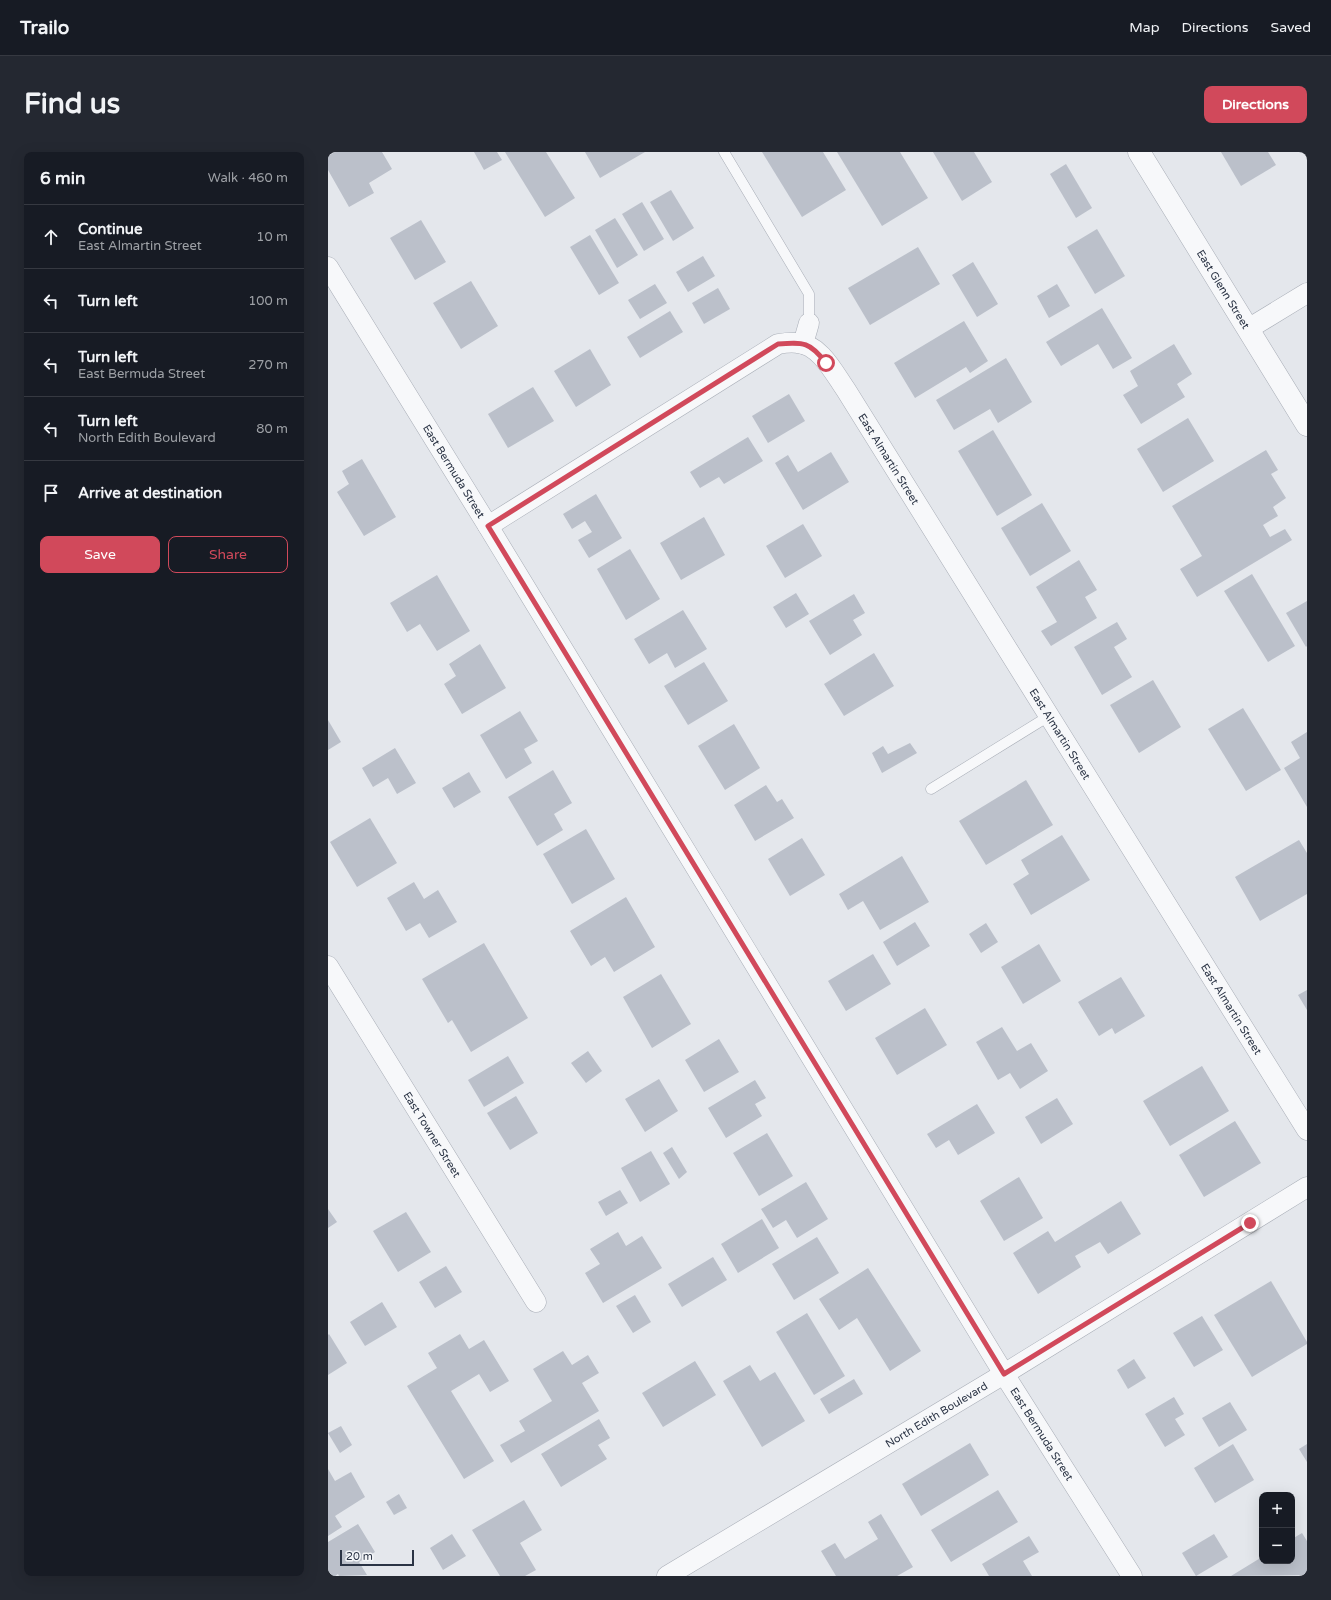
<!DOCTYPE html>
<meta charset="utf-8">
<style>
:root{--surface:#171b24;--page:#242831;--text:#f1f3f6;--muted:#9ea1a6;--line:#363941;--accent:#d1495b}
body{margin:0;font-family:"Varela Round",sans-serif;background:var(--page);color:var(--text)}
.controls{position:absolute;right:12px;bottom:12px;display:grid;overflow:hidden;border-radius:8px;box-shadow:0 4px 16px #0002}
.controls button{width:36px;height:36px;display:grid;place-items:center;padding:0;border:0;border-bottom:1px solid var(--line);background:var(--surface);color:var(--text);font:20px sans-serif}
.scale{position:absolute;left:12px;bottom:10px;width:74px;box-sizing:border-box;padding-left:4px;border:2px solid #2b3445;border-top:0;font-size:11px;line-height:14px;white-space:nowrap;color:#2b3445;-webkit-text-stroke:3px #f4f6f9;paint-order:stroke}
.stop{position:absolute;width:12px;height:12px;margin:-9px;border:3px solid #d1495b;border-radius:50%;background:#fff}
.stop.end{background:#d1495b;border-color:#fff;box-shadow:0 1px 4px #0008}
.list{margin:0;padding:0;list-style:none}
h2{display:flex;justify-content:space-between;align-items:center;height:52px;margin:0;padding:0 16px;font-size:17px}
h2 small{font-size:13px;font-weight:400;color:var(--muted)}
.list li{display:grid;grid-template-columns:26px 1fr auto;gap:12px;align-items:center;box-sizing:border-box;height:64px;padding:0 16px;border-top:1px solid var(--line)}
.list b{display:block;font-size:15px;white-space:nowrap}
.list p{margin:0;font-size:13px;white-space:nowrap;color:var(--muted)}
.list em{font-size:13px;font-style:normal;color:var(--muted)}
.actions{display:flex;gap:8px;padding:12px 16px}
.actions a{flex:1;padding:9px 0;border:1px solid var(--accent);border-radius:8px;text-align:center;font-size:14px;color:var(--accent)}
.actions .main{background:var(--accent);color:#fff}
.icon{flex:none;width:22px;height:22px;fill:none;stroke:currentColor;stroke-width:2;stroke-linecap:round;stroke-linejoin:round}
.map{position:relative;flex:none;width:979px;height:1424px;overflow:hidden;border-radius:8px}
header{display:flex;align-items:center;gap:24px;box-sizing:border-box;height:56px;padding:0 20px;background:var(--surface);border-bottom:1px solid var(--line)}
header strong{font-size:19px}
nav{display:flex;gap:22px;margin-inline-start:auto;font-size:14px}
.intro{display:flex;align-items:center;justify-content:space-between;box-sizing:border-box;height:96px;padding:0 24px}
h1{margin:0;font-size:28px}
.button{padding:10px 18px;border-radius:8px;background:var(--accent);color:#fff;font-size:14px;font-weight:700}
main{display:flex;gap:24px;padding:0 24px}
aside{flex:1;background:var(--surface);border-radius:8px;box-shadow:0 4px 16px #0002}
.map>svg:first-child{display:block}
.building{fill:#bbc0ca}
.lines{fill:none;stroke-linecap:round;stroke-linejoin:round}
.service-casing{stroke:#a9aeb7;stroke-width:11}
.minor-casing{stroke:#a9aeb7;stroke-width:21}
.tertiary-casing{stroke:#a9aeb7;stroke-width:23}
.service{stroke:#f7f8fa;stroke-width:10}
.minor{stroke:#f7f8fa;stroke-width:20}
.tertiary{stroke:#f7f8fa;stroke-width:22}
.route{stroke:#d1495b;stroke-width:5}
.labels{text-anchor:middle;stroke-width:4;stroke-linejoin:round;paint-order:stroke}
.street-label{font-size:11px;fill:#2b3445;stroke:#f4f6f9}
</style>
<header>
<strong>Trailo</strong>
<nav><a>Map</a><a>Directions</a><a>Saved</a></nav>
</header>
<div class="intro"><h1>Find us</h1><a class="button">Directions</a></div>
<main>
<aside>
<h2>6 min<small>Walk · 460 m</small></h2>
<ul class="list">
<li><svg class="icon" aria-label="ahead" viewBox="0 0 24 24"><path d="M12 20V5M6 11l6-6 6 6"/></svg><div><b>Continue</b><p>East Almartin Street</p></div><em>10 m</em></li>
<li><svg class="icon" aria-label="left" viewBox="0 0 24 24"><path d="M17 20v-9H6M10 6l-5 5 5 5"/></svg><div><b>Turn left</b></div><em>100 m</em></li>
<li><svg class="icon" aria-label="left" viewBox="0 0 24 24"><path d="M17 20v-9H6M10 6l-5 5 5 5"/></svg><div><b>Turn left</b><p>East Bermuda Street</p></div><em>270 m</em></li>
<li><svg class="icon" aria-label="left" viewBox="0 0 24 24"><path d="M17 20v-9H6M10 6l-5 5 5 5"/></svg><div><b>Turn left</b><p>North Edith Boulevard</p></div><em>80 m</em></li>
<li><svg class="icon" aria-label="arrive" viewBox="0 0 24 24"><path d="M6 21V4h12l-3 4 3 4H6"/></svg><div><b>Arrive at destination</b></div></li>
</ul>
<div class="actions"><a class="main">Save</a><a>Share</a></div>
</aside>
<div class="map">
<svg width="979" height="1424" viewBox="0 0 979 1424">
<rect width="100%" height="100%" fill="#e4e7ec"/>
<g class="building">
<path d="M7 0H54L64 17 41 31 46 41 21 55 0 18V4Z"/>
<path d="M146 0H169L174 8 156 18Z"/>
<path d="M177 0H218L247 46 217 65Z"/>
<path d="M257 0H317L272 26Z"/>
<path d="M434 0H495L518 38 474 65Z"/>
<path d="M509 0H572L600 46 554 74Z"/>
<path d="M605 0H646L664 30 634 49Z"/>
<path d="M893 0H940L948 13 913 34Z"/>
<path d="M738 12 764 56 748 66 722 22Z"/>
<path d="M343 38 366 76 345 89 322 50Z"/>
<path d="M314 50 336 87 316 99 294 62Z"/>
<path d="M287 66 310 103 289 116 267 78Z"/>
<path d="M93 68 118 110 87 128 62 86Z"/>
<path d="M769 77 797 124 767 142 739 95Z"/>
<path d="M262 83 291 131 271 143 242 95Z"/>
<path d="M590 95 612 132 542 173 520 136Z"/>
<path d="M375 104 387 124 360 140 348 120Z"/>
<path d="M645 110 670 152 649 165 624 123Z"/>
<path d="M143 129 170 174 133 197 105 151Z"/>
<path d="M327 132 339 151 312 167 300 148Z"/>
<path d="M729 132 742 154 721 166 709 144Z"/>
<path d="M390 136 402 157 376 172 364 151Z"/>
<path d="M774 156 804 206 785 217 770 192 733 214 718 190Z"/>
<path d="M342 159 355 180 312 206 299 185Z"/>
<path d="M636 169 660 209 642 221 638 215 587 246 566 211Z"/>
<path d="M846 192 864 222 849 232 857 245 813 272 795 243 810 234 802 219Z"/>
<path d="M262 197 283 233 248 255 226 219Z"/>
<path d="M678 206 704 250 670 271 662 257 626 278 608 248Z"/>
<path d="M205 235 226 269 180 296 160 262Z"/>
<path d="M461 242 477 269 440 291 424 264Z"/>
<path d="M860 266 886 309 835 340 809 297Z"/>
<path d="M665 278 704 343 669 364 630 299Z"/>
<path d="M420 285 435 309 396 332 391 325 372 336 362 320Z"/>
<path d="M938 298 950 318 943 322 958 346 945 355 950 364 935 373 942 385 957 377 964 388 869 445 852 417 874 404 844 354Z"/>
<path d="M503 300 521 330 475 358 447 311 460 303 470 320Z"/>
<path d="M34 307 68 365 36 384 9 340 21 332 14 319Z"/>
<path d="M268 342 294 386 261 406 250 388 264 380 257 369 244 377 235 362Z"/>
<path d="M714 351 743 399 702 424 673 376Z"/>
<path d="M376 365 397 403 353 428 332 391Z"/>
<path d="M475 372 494 404 457 426 438 394Z"/>
<path d="M302 397 332 447 298 468 269 417Z"/>
<path d="M751 408 769 438 757 445 769 466 723 494 713 479 729 470 708 435Z"/>
<path d="M924 422 967 494 940 510 896 439Z"/>
<path d="M109 423 142 479 109 499 92 472 79 480 62 451Z"/>
<path d="M468 441 481 462 458 476 445 455Z"/>
<path d="M526 442 537 461 525 468 534 483 502 503 481 469Z"/>
<path d="M979 449V494L978 495 958 461Z"/>
<path d="M355 458 379 497 347 516 339 501 321 512 306 487Z"/>
<path d="M789 470 799 487 786 495 804 525 774 543 746 495Z"/>
<path d="M152 492 178 536 134 562 116 532 128 524 121 512Z"/>
<path d="M546 501 566 534 516 564 496 532Z"/>
<path d="M376 510 400 549 360 573 336 534Z"/>
<path d="M825 528 853 575 811 601 782 553Z"/>
<path d="M915 556 953 618 918 639 880 577Z"/>
<path d="M192 559 210 589 196 597 204 611 178 627 152 583Z"/>
<path d="M0 568 13 590 0 598Z"/>
<path d="M406 572 432 616 397 638 370 594Z"/>
<path d="M979 580V655L956 616 972 606 963 590Z"/>
<path d="M582 591 589 601 554 621 544 601 555 594 560 602Z"/>
<path d="M67 596 88 631 69 642 60 626 45 635 34 616Z"/>
<path d="M225 618 244 651 226 662 235 678 209 694 180 645Z"/>
<path d="M141 620 153 640 126 656 114 636Z"/>
<path d="M698 628 725 673 658 713 631 669Z"/>
<path d="M438 633 449 650 454 647 466 666 427 689 406 653Z"/>
<path d="M42 666 69 711 29 735 2 690Z"/>
<path d="M258 677 287 727 244 752 215 702Z"/>
<path d="M734 683 762 728 703 763 685 732 701 722 693 708Z"/>
<path d="M474 686 497 723 462 744 440 707Z"/>
<path d="M971 688 979 701V742L932 769 907 725Z"/>
<path d="M574 704 601 750 552 778 535 749 520 758 511 742Z"/>
<path d="M86 730 96 747 110 738 129 770 101 786 92 771 78 779 59 746Z"/>
<path d="M298 745 327 795 286 820 277 805 263 814 242 779Z"/>
<path d="M587 770 602 794 569 814 555 790Z"/>
<path d="M658 771 670 790 653 801 641 782Z"/>
<path d="M156 791 200 866 143 900 124 868 120 871 94 827Z"/>
<path d="M711 792 733 829 695 852 673 815Z"/>
<path d="M545 802 563 832 518 859 500 829Z"/>
<path d="M333 822 363 872 324 896 295 845Z"/>
<path d="M793 825 817 864 787 882 784 876 771 884 750 850Z"/>
<path d="M979 838V858L970 843Z"/>
<path d="M597 856 619 893 569 923 547 886Z"/>
<path d="M674 875 689 899 703 891 720 919 692 937 682 921 670 928 648 890Z"/>
<path d="M391 887 411 920 376 940 357 908Z"/>
<path d="M260 899 274 919 258 931 243 911Z"/>
<path d="M180 904 196 931 156 955 140 928Z"/>
<path d="M874 914 901 959 842 994 815 949Z"/>
<path d="M331 927 350 959 317 980 297 947Z"/>
<path d="M427 928 438 946 427 952 434 964 398 986 380 956Z"/>
<path d="M188 944 210 981 182 998 159 961Z"/>
<path d="M729 946 745 972 713 992 697 965Z"/>
<path d="M649 952 667 981 630 1003 621 988 608 996 599 982Z"/>
<path d="M907 969 933 1011 876 1045 851 1003Z"/>
<path d="M439 981 465 1024 431 1044 405 1001Z"/>
<path d="M344 995 359 1020 351 1027 335 1001Z"/>
<path d="M323 999 342 1032 312 1050 293 1016Z"/>
<path d="M691 1025 715 1066 676 1089 652 1049Z"/>
<path d="M478 1030 500 1067 469 1086 458 1068 445 1076 433 1057Z"/>
<path d="M292 1038 300 1051 278 1064 270 1050Z"/>
<path d="M793 1049 813 1082 780 1102 772 1090 747 1104 753 1115 710 1142 685 1101 720 1079 727 1090Z"/>
<path d="M0 1057 9 1070 0 1076Z"/>
<path d="M78 1060 103 1100 70 1120 45 1079Z"/>
<path d="M434 1067 451 1096 410 1121 393 1092Z"/>
<path d="M290 1080 298 1094 314 1084 334 1116 275 1151 257 1121 272 1112 262 1097Z"/>
<path d="M489 1085 511 1121 466 1148 444 1112Z"/>
<path d="M385 1105 399 1128 354 1155 340 1132Z"/>
<path d="M118 1114 134 1140 107 1156 91 1130Z"/>
<path d="M540 1116 593 1199 562 1219 529 1166 511 1178 491 1147Z"/>
<path d="M943 1129 979 1190V1192L924 1225 886 1163Z"/>
<path d="M307 1143 323 1170 305 1181 288 1154Z"/>
<path d="M54 1150 69 1175 37 1194 22 1170Z"/>
<path d="M479 1161 517 1224 486 1243 448 1180Z"/>
<path d="M874 1164 895 1198 866 1215 845 1181Z"/>
<path d="M1 1182 19 1211 0 1223V1183Z"/>
<path d="M132 1182 141 1197 156 1188 181 1229 162 1240 151 1222 123 1239 166 1309 136 1327 79 1234 109 1216 100 1201Z"/>
<path d="M235 1199 244 1213 260 1203 271 1221 254 1231 271 1259 183 1311 172 1293 197 1279 191 1269 224 1249 205 1217Z"/>
<path d="M806 1207 818 1226 800 1237 789 1218Z"/>
<path d="M367 1209 388 1243 335 1275 314 1241Z"/>
<path d="M422 1213 432 1229 447 1220 477 1269 434 1295 395 1229Z"/>
<path d="M526 1227 535 1242 501 1262 492 1247Z"/>
<path d="M846 1245 856 1262 847 1267 857 1283 837 1295 817 1262Z"/>
<path d="M902 1250 919 1278 891 1295 874 1266Z"/>
<path d="M271 1267 282 1286 270 1293 279 1307 233 1335 213 1302Z"/>
<path d="M13 1274 24 1293 12 1301 0 1281Z"/>
<path d="M642 1291 661 1323 593 1364 574 1332Z"/>
<path d="M905 1292 926 1328 887 1351 866 1316Z"/>
<path d="M979 1292V1310L971 1297Z"/>
<path d="M0 1317 7 1329 23 1320 37 1345 7 1364 14 1375 0 1384Z"/>
<path d="M670 1338 690 1370 623 1410 603 1378Z"/>
<path d="M71 1342 79 1356 66 1363 58 1350Z"/>
<path d="M196 1348 214 1378 192 1391 208 1418 197 1424H172L144 1378Z"/>
<path d="M553 1362 585 1415 569 1424H508L493 1399 507 1391 517 1407 550 1387 540 1370Z"/>
<path d="M30 1372 47 1400 31 1410 39 1423 11 1424 10 1422 7 1424H0V1390Z"/>
<path d="M974 1381 979 1389V1423L903 1424 934 1405V1409H964V1387Z"/>
<path d="M124 1382 138 1404 115 1418 102 1396Z"/>
<path d="M886 1382 900 1405 868 1424 854 1401Z"/>
<path d="M701 1384 711 1400 695 1409 704 1424H661L654 1412Z"/>
</g>
<g class="lines">
<g class="service-casing">
<g id="service">
<path d="M396 0 481 142V171"/>
<path d="M603 637 721 564"/>
</g>
</g>
<g class="minor-casing">
<g id="minor">
<path id="s1" d="M0 115 160 374 676 1222 804 1424"/>
<path d="M920 177 979 141"/>
<path d="M475 192 481 171"/>
<path id="s2" d="M160 374 450 192C456 191 463 190 469 191 492 192 506 221 518 238L979 978"/>
<path id="s3" d="M0 814 208 1150"/>
<path id="s4" d="M339 1424 676 1222 979 1035"/>
</g>
</g>
<g class="tertiary-casing">
<g id="tertiary">
<path id="s5" d="M811 0 979 273"/>
</g>
</g>
<use href="#service" class="service"/>
<use href="#minor" class="minor"/>
<use href="#tertiary" class="tertiary"/>
</g>
<g class="lines">
<path class="route" d="M498 211C482 190 476 190 450 192L160 374 676 1222 922 1071"/>
</g>
<g class="labels">
<g class="street-label">
<text dy="4" stroke="none"><textPath href="#s5" startOffset="161">East Glenn Street</textPath></text>
<text dy="4" stroke="none"><textPath href="#s2" startOffset="513">East Almartin Street</textPath></text>
<text dy="4" stroke="none"><textPath href="#s1" startOffset="240">East Bermuda Street</textPath></text>
<text dy="4" stroke="none"><textPath href="#s2" startOffset="837">East Almartin Street</textPath></text>
<text dy="4" stroke="none"><textPath href="#s2" startOffset="1161">East Almartin Street</textPath></text>
<text dy="4" stroke="none"><textPath href="#s3" startOffset="198">East Towner Street</textPath></text>
<text dy="4" stroke="none"><textPath href="#s4" startOffset="314">North Edith Boulevard</textPath></text>
<text dy="4" stroke="none"><textPath href="#s1" startOffset="1368">East Bermuda Street</textPath></text>
</g>
</g>
</svg>
<div class="controls">
<button>+</button>
<button>−</button>
</div>
<div class="scale">20 m</div>
<div class="stop" style="left:498px;top:211px"></div>
<div class="stop end" style="left:922px;top:1071px"></div>
</div>
</main>
